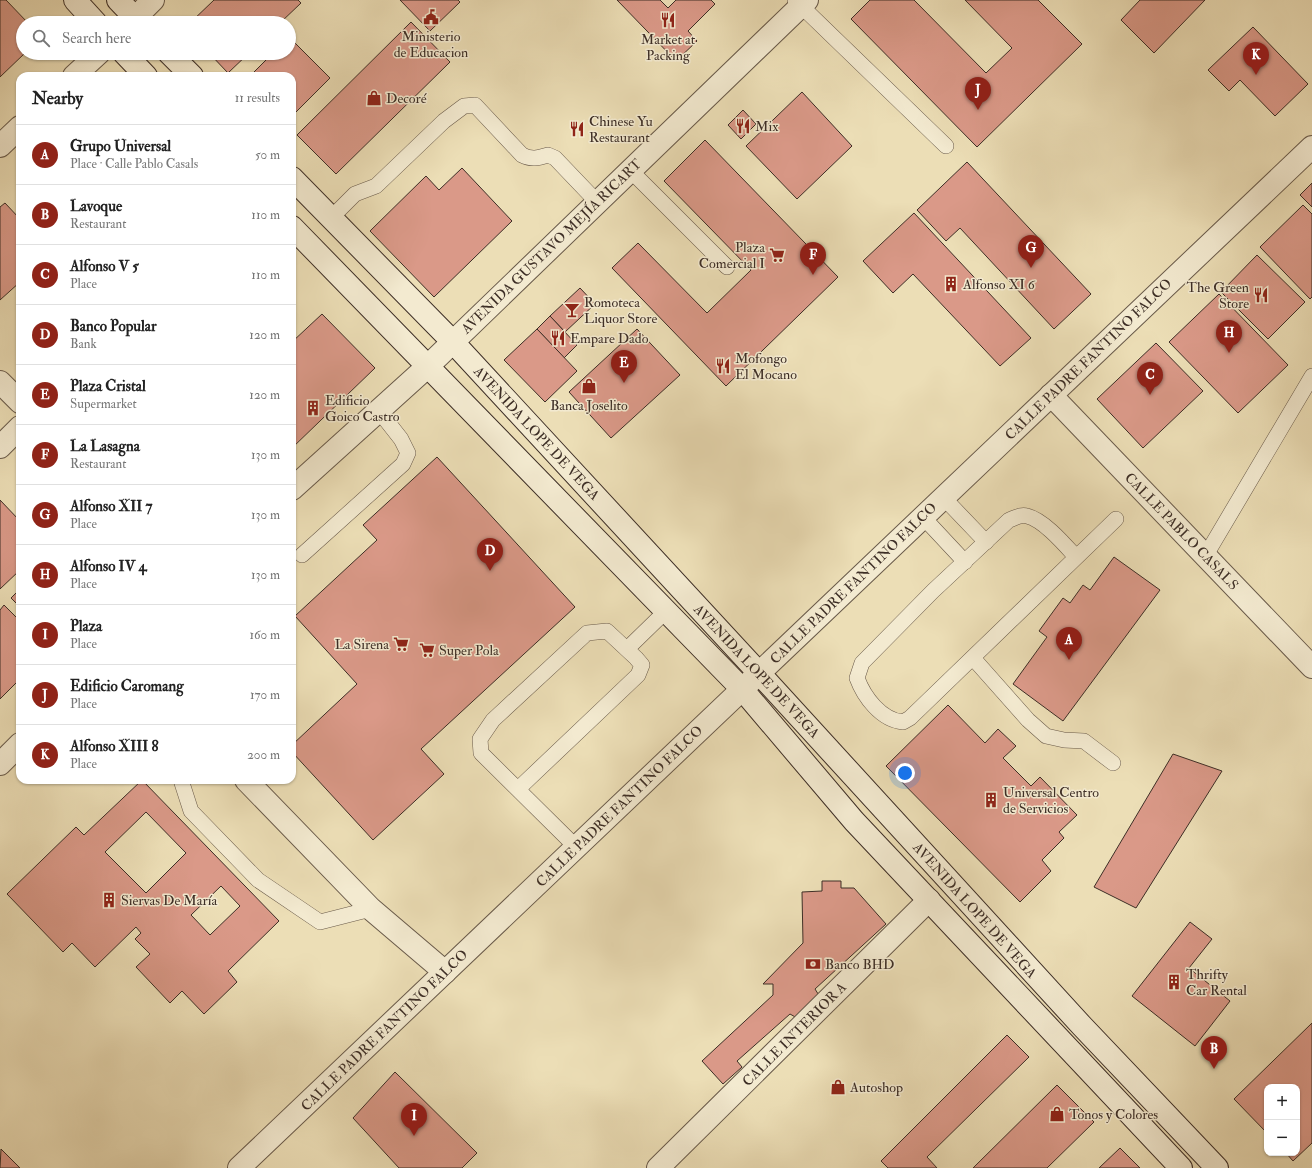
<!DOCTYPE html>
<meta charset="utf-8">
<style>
:root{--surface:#fff;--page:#f2f2f2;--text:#222;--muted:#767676;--line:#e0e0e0;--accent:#8f2418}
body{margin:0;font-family:"IM FELL Double Pica",serif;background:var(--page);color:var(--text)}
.controls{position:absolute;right:12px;bottom:12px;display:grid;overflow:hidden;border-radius:8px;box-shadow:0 1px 3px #0004}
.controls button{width:36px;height:36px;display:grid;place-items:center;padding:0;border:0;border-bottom:1px solid var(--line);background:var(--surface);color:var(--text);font:20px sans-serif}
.you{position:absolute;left:905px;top:773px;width:14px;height:14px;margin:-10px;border:3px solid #fff;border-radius:50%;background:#1a73e8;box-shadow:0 0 0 6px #1a73e833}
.badge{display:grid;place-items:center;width:26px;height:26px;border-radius:50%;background:var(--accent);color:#fff;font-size:13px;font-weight:700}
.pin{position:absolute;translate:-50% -33px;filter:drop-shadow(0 1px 2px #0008)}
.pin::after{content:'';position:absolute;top:21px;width:14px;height:12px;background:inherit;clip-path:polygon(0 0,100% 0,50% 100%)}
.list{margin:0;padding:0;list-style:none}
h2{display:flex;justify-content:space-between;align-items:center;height:52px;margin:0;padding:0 16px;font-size:17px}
h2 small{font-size:13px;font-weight:400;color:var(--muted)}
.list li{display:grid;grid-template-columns:26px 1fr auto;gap:12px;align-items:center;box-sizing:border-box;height:60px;padding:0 16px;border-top:1px solid var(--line)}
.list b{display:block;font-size:15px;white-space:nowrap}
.list p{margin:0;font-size:13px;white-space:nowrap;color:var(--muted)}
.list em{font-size:13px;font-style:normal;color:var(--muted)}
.icon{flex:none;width:22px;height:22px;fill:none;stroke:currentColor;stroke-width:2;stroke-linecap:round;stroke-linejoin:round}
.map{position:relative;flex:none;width:1312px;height:1168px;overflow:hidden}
.search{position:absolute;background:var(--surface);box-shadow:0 1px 3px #0004;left:16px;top:16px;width:280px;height:44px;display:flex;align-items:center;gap:10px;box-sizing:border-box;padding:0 14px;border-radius:22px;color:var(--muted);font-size:15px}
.panel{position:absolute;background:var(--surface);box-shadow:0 1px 3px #0004;left:16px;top:72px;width:280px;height:712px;border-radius:12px}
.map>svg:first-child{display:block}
.building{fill:#da9988;stroke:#3d2e26;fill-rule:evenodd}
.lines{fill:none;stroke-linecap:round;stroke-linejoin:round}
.service-casing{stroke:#695a4a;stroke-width:16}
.minor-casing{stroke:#695a4a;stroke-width:24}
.tertiary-casing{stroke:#695a4a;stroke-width:24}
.secondary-casing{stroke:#3d2e26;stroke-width:24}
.service{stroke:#f3ead0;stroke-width:15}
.minor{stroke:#f3ead0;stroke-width:22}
.tertiary{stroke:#f3ead0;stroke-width:22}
.secondary{stroke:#f3ead0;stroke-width:22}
.labels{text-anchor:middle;stroke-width:3;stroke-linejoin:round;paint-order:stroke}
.poi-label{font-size:14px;fill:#3d2e26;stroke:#f3ead0;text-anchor:start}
.street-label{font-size:14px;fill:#3d2e26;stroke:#f3ead0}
</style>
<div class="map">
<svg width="1312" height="1168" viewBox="0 0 1312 1168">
<rect width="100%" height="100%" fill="#ecdeb6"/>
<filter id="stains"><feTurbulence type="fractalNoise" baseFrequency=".005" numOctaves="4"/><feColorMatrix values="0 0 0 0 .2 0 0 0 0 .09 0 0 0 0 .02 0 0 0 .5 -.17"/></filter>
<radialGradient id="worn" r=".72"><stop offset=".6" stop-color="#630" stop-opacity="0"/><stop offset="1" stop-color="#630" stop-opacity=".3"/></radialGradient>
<g class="building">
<path d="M0 0H6L28 23H23V53H25L0 77Z"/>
<path d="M214 0H298L301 3 280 23H190Z"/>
<path d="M400 0H458L460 2 430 31Z"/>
<path d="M617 0H660L668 8 676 0H711L715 4 688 31 697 41 676 61Z"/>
<path d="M870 0H914L986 73 1012 48 965 0H1038L1082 44 977 147 851 19Z"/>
<path d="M1140 0H1205L1154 53 1121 20Z"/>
<path d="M411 22 450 62 336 174 297 135Z"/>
<path d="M1253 27 1308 84 1275 116 1240 80 1229 91 1208 70Z"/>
<path d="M289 37 330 78 293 115 292 76H255L252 74 273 53H289Z"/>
<path d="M209 53H249L228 73Z"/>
<path d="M802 92 852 146 797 199 746 146Z"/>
<path d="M743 110 756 124 741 139 728 125Z"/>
<path d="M705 140 838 277 726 386 612 268 638 243 707 313 751 270 664 181Z"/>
<path d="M967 162 1091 294 1054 329 960 228 946 241 917 210Z"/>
<path d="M462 168 512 221 434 297 370 231 426 176 439 190Z"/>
<path d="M1312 183V207L1300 195Z"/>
<path d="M5 203 20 219V282L0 300V207Z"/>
<path d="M1303 205 1312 214V297L1310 299 1260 247Z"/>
<path d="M914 213 1031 338 1000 366 913 274 893 293 863 261Z"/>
<path d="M1257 255 1305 302 1268 339 1221 292Z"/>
<path d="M580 288 595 304 565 332 550 316Z"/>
<path d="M1219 294 1288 365 1238 413 1169 342Z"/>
<path d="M322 314 375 368 292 448V342Z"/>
<path d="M550 316 577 345 564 358 537 329Z"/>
<path d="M537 329 577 371 545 402 504 360Z"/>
<path d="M637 329 680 375 611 438 569 392Z"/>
<path d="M1156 343 1203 391 1143 448 1097 399Z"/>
<path d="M437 457 575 607 421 749 444 774 373 840 292 752V745L357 684 295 616 377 540 363 525Z"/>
<path d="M0 500 20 521V570L0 589Z"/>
<path d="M1114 557 1160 590 1063 721 1013 684 1047 637 1039 631 1063 598 1070 603 1083 585 1090 590Z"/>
<path d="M20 589V607L11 598Z"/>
<path d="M4 605 20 621V679L0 699V610Z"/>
<path d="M948 705 985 743 998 729 1016 746 1003 758 1031 786 1040 777 1077 815 1059 832 1064 838 1042 860 1051 871 1020 902 886 766Z"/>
<path d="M1173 754 1222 771 1136 908 1094 887Z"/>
<path d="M142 780 279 921 228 971 237 982 204 1014 182 991 170 1003 136 967 150 954 135 939 141 933 136 927 95 967 72 943 63 952 7 894 76 827 84 835ZM146 812 186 853 146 893 105 852ZM221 886 240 906 210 935 191 915Z"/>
<path d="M822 881H841V888H854L886 924 815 989 820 997 797 1018 790 1014 737 1061 742 1067 723 1084 702 1061 773 995V984H763L803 943 802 892 822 891Z"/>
<path d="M1190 922 1212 939 1189 968 1230 1001 1195 1046 1132 996Z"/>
<path d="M1312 1023V1143L1293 1161 1286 1153H1297V1087H1267V1133L1234 1099Z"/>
<path d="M1007 1035 1029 1057 927 1157 937 1168H888L881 1161Z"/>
<path d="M395 1072 477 1153 462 1168H399L353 1118Z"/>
<path d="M1057 1085 1094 1122 1047 1168H973Z"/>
<path d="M1120 1148 1140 1168H1099Z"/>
<path d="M1 1149 20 1168H0Z"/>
</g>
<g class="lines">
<g class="service-casing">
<g id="service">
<path d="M795 0 946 146"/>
<path d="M630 170 727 267"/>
<path d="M331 218 355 194 376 186 444 121 464 106 475 105 522 155C532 160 538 158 548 155L555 158 597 202"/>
<path d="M943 497 986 542"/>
<path d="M923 517 965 562"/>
<path d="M302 555 403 464 408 453 401 439 379 411"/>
<path d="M1206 555 1312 376"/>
<path d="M1076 557C1065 545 1044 520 1027 516 1021 514 1015 518 1009 520L933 591 862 663 857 678C864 697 881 720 903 722L910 718 1116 519"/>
<path d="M627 649 666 611"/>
<path d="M973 658 1028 720 1046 736 1064 740 1084 741 1113 763"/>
<path d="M181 780 191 811 258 880 320 922 371 909"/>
<path d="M518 789 638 675 642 665 636 658 607 631 587 633 493 720 480 739 481 753 576 847"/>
</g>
</g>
<g class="minor-casing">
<g id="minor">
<path d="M130 23 153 0"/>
<path d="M74 76 99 53"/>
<path d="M0 146 20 127"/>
<path d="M0 382 20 402"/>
<path d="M1051 395 1312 667"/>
<path d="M0 447 20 427"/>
<path d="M246 780 371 909 445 972"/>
<path d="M239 1168 1312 147"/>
<path d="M658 1168 929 900"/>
</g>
</g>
<g class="tertiary-casing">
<g id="tertiary">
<path d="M292 489 427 367 807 0"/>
<path d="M0 764 20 744"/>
</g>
</g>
<g class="secondary-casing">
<g id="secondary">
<path d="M75 0 96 23"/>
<path d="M118 0 140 23"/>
<path d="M124 53 146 76"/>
<path d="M169 53 192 76"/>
<path d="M292 178 452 341 759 673 1082 1026 1217 1168"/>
<path d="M292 227 742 689 854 821 1181 1168"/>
</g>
</g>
<use href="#service" class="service"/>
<use href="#minor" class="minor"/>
<use href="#tertiary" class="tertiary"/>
<use href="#secondary" class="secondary"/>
</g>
<defs>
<g id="civic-bare" transform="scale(1.2)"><path d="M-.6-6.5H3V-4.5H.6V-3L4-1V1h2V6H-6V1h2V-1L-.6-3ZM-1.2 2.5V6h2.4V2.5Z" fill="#8f2418" stroke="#f3ead0" stroke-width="2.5" paint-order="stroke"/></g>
<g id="restaurant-bare" transform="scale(1.2)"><path d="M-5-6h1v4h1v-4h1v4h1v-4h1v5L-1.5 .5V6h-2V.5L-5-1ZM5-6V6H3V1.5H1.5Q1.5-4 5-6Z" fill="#8f2418" stroke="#f3ead0" stroke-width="2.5" paint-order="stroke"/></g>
<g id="shop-bare" transform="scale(1.2)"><path d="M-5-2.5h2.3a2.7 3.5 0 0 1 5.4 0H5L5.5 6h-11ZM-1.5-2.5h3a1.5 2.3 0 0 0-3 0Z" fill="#8f2418" stroke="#f3ead0" stroke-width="2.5" paint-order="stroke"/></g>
<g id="supermarket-bare" transform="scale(1.2)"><path d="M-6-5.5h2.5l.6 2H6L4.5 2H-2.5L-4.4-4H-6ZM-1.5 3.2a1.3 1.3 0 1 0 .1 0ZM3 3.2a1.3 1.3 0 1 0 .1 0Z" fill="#8f2418" stroke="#f3ead0" stroke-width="2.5" paint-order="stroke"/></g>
<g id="building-bare" transform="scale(1.2)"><path d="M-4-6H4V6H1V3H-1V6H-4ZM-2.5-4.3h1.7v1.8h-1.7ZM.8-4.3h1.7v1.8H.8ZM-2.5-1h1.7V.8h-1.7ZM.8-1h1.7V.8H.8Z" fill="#8f2418" stroke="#f3ead0" stroke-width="2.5" paint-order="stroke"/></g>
<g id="bar-bare" transform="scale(1.2)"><path d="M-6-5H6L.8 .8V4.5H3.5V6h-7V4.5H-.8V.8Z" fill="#8f2418" stroke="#f3ead0" stroke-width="2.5" paint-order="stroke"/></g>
<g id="bank-bare" transform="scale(1.2)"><path d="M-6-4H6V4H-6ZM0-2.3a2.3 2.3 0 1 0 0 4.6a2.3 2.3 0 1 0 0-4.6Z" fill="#8f2418" stroke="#f3ead0" stroke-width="2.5" paint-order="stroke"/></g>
</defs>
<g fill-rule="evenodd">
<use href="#civic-bare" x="431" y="17"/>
<use href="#restaurant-bare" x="668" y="20"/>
<use href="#shop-bare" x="374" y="98"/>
<use href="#restaurant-bare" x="743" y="126"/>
<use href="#restaurant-bare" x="577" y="129"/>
<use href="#supermarket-bare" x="777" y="255"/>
<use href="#building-bare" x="951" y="284"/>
<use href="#restaurant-bare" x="1261" y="295"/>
<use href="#bar-bare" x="572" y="310"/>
<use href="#restaurant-bare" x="558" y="338"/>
<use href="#restaurant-bare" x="723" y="366"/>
<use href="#shop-bare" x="589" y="386"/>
<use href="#building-bare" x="313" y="408"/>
<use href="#supermarket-bare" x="401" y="644"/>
<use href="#supermarket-bare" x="427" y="650"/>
<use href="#building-bare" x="991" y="800"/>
<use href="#building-bare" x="109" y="900"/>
<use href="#bank-bare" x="813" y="964"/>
<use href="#building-bare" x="1174" y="982"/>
<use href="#shop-bare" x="838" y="1087"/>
<use href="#shop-bare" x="1057" y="1114"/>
</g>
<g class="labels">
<g class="poi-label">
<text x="431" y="41" text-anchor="middle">Ministerio<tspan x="431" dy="16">de Educacion</tspan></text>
<text x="668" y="44" text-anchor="middle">Market at<tspan x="668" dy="16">Packing</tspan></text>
<text x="386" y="103">Decoré</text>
<text x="589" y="126">Chinese Yu<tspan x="589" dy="16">Restaurant</tspan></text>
<text x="755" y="131">Mix</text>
<text x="765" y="252" text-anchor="end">Plaza<tspan x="765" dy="16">Comercial I</tspan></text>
<text x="963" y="289">Alfonso XI 6</text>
<text x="1249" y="292" text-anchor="end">The Green<tspan x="1249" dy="16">Store</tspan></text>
<text x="584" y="307">Romoteca<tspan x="584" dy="16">Liquor Store</tspan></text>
<text x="570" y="343">Empare Dado</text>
<text x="735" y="363">Mofongo<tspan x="735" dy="16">El Mocano</tspan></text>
<text x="325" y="405">Edificio<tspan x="325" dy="16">Goico Castro</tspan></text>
<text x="589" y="410" text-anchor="middle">Banca Joselito</text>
<text x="389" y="649" text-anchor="end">La Sirena</text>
<text x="439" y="655">Super Pola</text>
<text x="1003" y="797">Universal Centro<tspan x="1003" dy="16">de Servicios</tspan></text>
<text x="121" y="905">Siervas De María</text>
<text x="825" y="969">Banco BHD</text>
<text x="1186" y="979">Thrifty<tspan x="1186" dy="16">Car Rental</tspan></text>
<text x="850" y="1092">Autoshop</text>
<text x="1069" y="1119">Tonos y Colores</text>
</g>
<g class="street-label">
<text transform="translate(551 246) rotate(-44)" y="5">AVENIDA GUSTAVO MEJÍA RICART</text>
<text transform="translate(1088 359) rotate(-44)" y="5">CALLE PADRE FANTINO FALCO</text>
<text transform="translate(537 433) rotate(47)" y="5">AVENIDA LOPE DE VEGA</text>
<text transform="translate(1182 531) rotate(46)" y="5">CALLE PABLO CASALS</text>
<text transform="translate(853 583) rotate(-44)" y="5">CALLE PADRE FANTINO FALCO</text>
<text transform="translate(757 671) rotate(47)" y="5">AVENIDA LOPE DE VEGA</text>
<text transform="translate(619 806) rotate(-44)" y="5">CALLE PADRE FANTINO FALCO</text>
<text transform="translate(975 910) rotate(48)" y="5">AVENIDA LOPE DE VEGA</text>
<text transform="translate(384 1030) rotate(-44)" y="5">CALLE PADRE FANTINO FALCO</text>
<text transform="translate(794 1034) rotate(-45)" y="5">CALLE INTERIOR A</text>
</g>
</g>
<rect width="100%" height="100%" filter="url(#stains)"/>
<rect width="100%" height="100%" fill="url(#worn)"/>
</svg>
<div class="controls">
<button>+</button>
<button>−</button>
</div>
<div class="you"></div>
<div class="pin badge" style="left:1069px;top:660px">A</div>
<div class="pin badge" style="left:1214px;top:1069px">B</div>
<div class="pin badge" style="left:1150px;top:395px">C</div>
<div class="pin badge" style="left:490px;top:571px">D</div>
<div class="pin badge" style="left:624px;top:383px">E</div>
<div class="pin badge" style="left:813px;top:275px">F</div>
<div class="pin badge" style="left:1031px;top:268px">G</div>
<div class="pin badge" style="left:1229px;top:353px">H</div>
<div class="pin badge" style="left:414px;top:1136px">I</div>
<div class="pin badge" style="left:978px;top:110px">J</div>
<div class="pin badge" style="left:1256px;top:75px">K</div>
<div class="search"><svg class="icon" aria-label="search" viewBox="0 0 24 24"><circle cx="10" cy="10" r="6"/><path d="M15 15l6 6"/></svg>Search here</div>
<section class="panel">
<h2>Nearby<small>11 results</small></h2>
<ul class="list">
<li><span class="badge">A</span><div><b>Grupo Universal</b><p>Place · Calle Pablo Casals</p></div><em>50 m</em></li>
<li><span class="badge">B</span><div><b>Lavoque</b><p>Restaurant</p></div><em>110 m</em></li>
<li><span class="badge">C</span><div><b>Alfonso V 5</b><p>Place</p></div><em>110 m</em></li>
<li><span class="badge">D</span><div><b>Banco Popular</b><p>Bank</p></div><em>120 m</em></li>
<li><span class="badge">E</span><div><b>Plaza Cristal</b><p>Supermarket</p></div><em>120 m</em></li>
<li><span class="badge">F</span><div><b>La Lasagna</b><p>Restaurant</p></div><em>130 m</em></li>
<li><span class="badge">G</span><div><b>Alfonso XII 7</b><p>Place</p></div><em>130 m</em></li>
<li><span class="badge">H</span><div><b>Alfonso IV 4</b><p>Place</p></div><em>130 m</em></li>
<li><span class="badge">I</span><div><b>Plaza</b><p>Place</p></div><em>160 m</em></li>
<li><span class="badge">J</span><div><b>Edificio Caromang</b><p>Place</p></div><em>170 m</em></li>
<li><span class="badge">K</span><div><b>Alfonso XIII 8</b><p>Place</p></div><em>200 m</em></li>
</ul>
</section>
</div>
